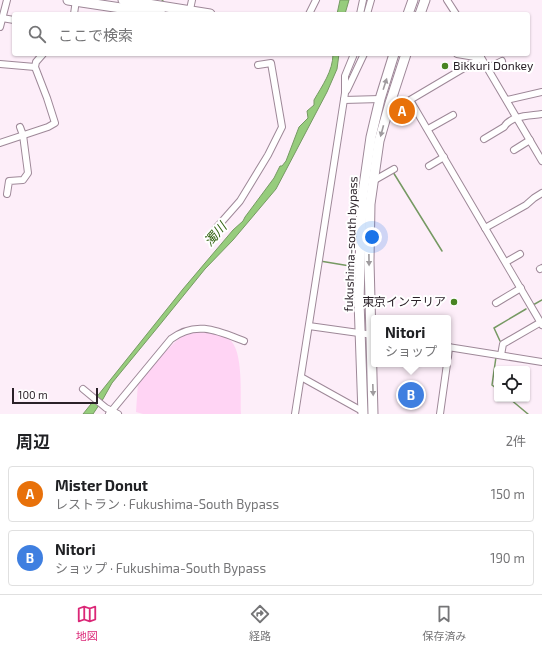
<!DOCTYPE html>
<html lang="ja">
<meta charset="utf-8">
<style>
:root{--surface:#fff;--page:#f6f6f6;--text:#202124;--muted:#757577;--line:#e0e0e0;--accent:#db2777}
body{margin:0;font-family:"Exo 2","Noto Sans JP",sans-serif;background:var(--page);color:var(--text)}
.controls{position:absolute;right:12px;bottom:12px;display:grid;overflow:hidden;border-radius:4px;box-shadow:0 1px 3px #0004}
.controls button{width:36px;height:36px;display:grid;place-items:center;padding:0;border:0;border-bottom:1px solid var(--line);background:var(--surface);color:var(--text);font:20px sans-serif}
.scale{position:absolute;left:12px;bottom:10px;width:86px;box-sizing:border-box;padding-left:4px;border:2px solid #2a2128;border-top:0;font-size:11px;line-height:14px;white-space:nowrap;color:#2a2128;-webkit-text-stroke:3px #fff;paint-order:stroke}
.you{position:absolute;left:372px;top:237px;width:14px;height:14px;margin:-10px;border:3px solid #fff;border-radius:50%;background:#1a73e8;box-shadow:0 0 0 6px #1a73e833}
.badge{display:grid;place-items:center;width:26px;height:26px;border-radius:50%;background:var(--accent);color:#fff;font-size:13px;font-weight:700}
.pin{position:absolute;translate:-50% -50%;border:2px solid #fff;box-shadow:0 1px 4px #0006}
.popup{position:absolute;left:371px;top:315px;width:80px;height:52px;box-sizing:border-box;display:grid;place-content:center;border-radius:4px;background:var(--surface);filter:drop-shadow(0 1px 3px #0005);font-size:13px;white-space:nowrap;color:var(--muted)}
.popup b{font-size:15px;color:var(--text)}
.popup::after{content:'';position:absolute;left:50%;top:100%;margin-left:-8px;border:8px solid transparent;border-top-color:var(--surface)}
.list{margin:0;padding:0;list-style:none}
h2{display:flex;justify-content:space-between;align-items:center;height:52px;margin:0;padding:0 16px;font-size:17px}
h2 small{font-size:13px;font-weight:400;color:var(--muted)}
.list li{display:grid;grid-template-columns:26px 1fr auto;gap:12px;align-items:center;box-sizing:border-box;height:56px;margin:0 8px 8px;padding:0 8px;border:1px solid var(--line);border-radius:4px}
.list b{display:block;font-size:15px;white-space:nowrap}
.list p{margin:0;font-size:13px;white-space:nowrap;color:var(--muted)}
.list em{font-size:13px;font-style:normal;color:var(--muted)}
.icon{flex:none;width:22px;height:22px;fill:none;stroke:currentColor;stroke-width:2;stroke-linecap:round;stroke-linejoin:round}
.map{position:relative;flex:none;width:542px;height:414px;overflow:hidden}
.search{position:absolute;background:var(--surface);box-shadow:0 1px 3px #0004;left:12px;right:12px;top:12px;height:44px;display:flex;align-items:center;gap:10px;box-sizing:border-box;padding:0 14px;border-radius:4px;color:var(--muted);font-size:15px}
.sheet{height:180px;background:var(--surface)}
nav{display:flex;justify-content:space-around;align-items:center;box-sizing:border-box;height:56px;border-top:1px solid var(--line);background:var(--surface);font-size:11px;color:var(--muted)}
nav a{display:grid;justify-items:center;gap:2px}
nav .on{color:var(--accent)}
.map>svg:first-child{display:block}
.green{fill:#ffd4f4}
.water{fill:#96cc7c;stroke:#769963}
.lines{fill:none;stroke-linecap:round;stroke-linejoin:round}
.stream{stroke:#769963;stroke-width:1.5}
.minor-casing{stroke:#9e8898;stroke-width:8}
.highway-casing{stroke:#9e8898;stroke-width:11}
.minor{stroke:#fff;stroke-width:6}
.highway{stroke:#fff;stroke-width:9}
.oneway{fill:#9f9b9e}
.poi-dot{fill:#488422;stroke:#fff;stroke-width:1.5}
.labels{text-anchor:middle;stroke-width:4;stroke-linejoin:round;paint-order:stroke}
.poi-label{font-size:12px;fill:#2a2128;stroke:#fff;text-anchor:start}
.street-label{font-size:12px;fill:#2a2128;stroke:#fff}
.water-label{font-size:13px;font-style:italic;fill:#336312;stroke:#fff}
</style>
<div class="map">
<svg width="542" height="414" viewBox="0 0 542 414">
<rect width="100%" height="100%" fill="#fdeef9"/>
<path class="green" d="M206 330C214 333 223 334 229 339 244 350 240 396 241 414H143L136 412 138 382 163 354 179 338 197 331Z"/>
<g class="water">
<path d="M340 0H349L345 14H337Z"/>
<path d="M333 54H339L337 69 327 92 276 189 233 240 205 269 158 327 112 383 103 399 93 414H83L183 289 233 230 243 221 245 217 274 178 280 166H282L286 161 299 127 308 118 307 111 314 105V100C322 86 333 71 333 54Z"/>
</g>
<g class="lines">
<g class="stream">
<path d="M162 1 163 0"/>
<path d="M393 172 442 251"/>
<path d="M320 261 350 266"/>
<path d="M533 305 542 300"/>
<path d="M500 341 494 328 526 309"/>
<path d="M496 357 492 385 497 389"/>
<path d="M510 399 528 414"/>
</g>
<g class="minor-casing">
<g id="minor">
<path d="M447 0 456 14"/>
<path d="M74 14 76 0"/>
<path d="M189 14 192 0"/>
<path d="M309 14 316 0"/>
<path d="M360 14 363 0"/>
<path d="M367 14 371 0"/>
<path d="M2 18 14 20"/>
<path d="M0 27 7 0"/>
<path d="M457 54 481 58"/>
<path d="M479 54 542 161"/>
<path d="M481 58 410 100 542 325"/>
<path d="M0 64 35 67"/>
<path d="M488 68 502 61"/>
<path d="M347 90 364 54"/>
<path d="M344 100 380 99"/>
<path d="M507 100 542 92"/>
<path d="M428 129 453 115"/>
<path d="M484 139 504 127C511 115 530 116 542 114"/>
<path d="M0 143 48 127 55 123 47 98 35 67 36 62 43 54"/>
<path d="M514 150 530 140"/>
<path d="M429 166 444 157"/>
<path d="M373 181 394 169"/>
<path d="M7 194 9 181 23 180 28 173 23 135 20 127"/>
<path d="M485 228 526 205 534 198 542 193"/>
<path d="M210 235 240 201 268 155 282 127 271 63 258 65"/>
<path d="M506 262 520 254"/>
<path d="M540 269 542 268"/>
<path d="M496 303 521 288"/>
<path d="M309 326 373 335"/>
<path d="M448 347 542 362"/>
<path d="M501 355 503 344 541 322"/>
<path d="M448 357 449 347"/>
<path d="M301 377 362 411"/>
<path d="M83 389 106 408 118 414"/>
<path d="M109 414 171 339C196 320 218 331 244 341"/>
<path d="M295 414 345 93V76L354 54"/>
<path d="M440 414 447 364"/>
</g>
</g>
<g class="highway-casing">
<g id="highway">
<path d="M68 0 161 14"/>
<path d="M123 0 210 14"/>
<path d="M408 14 413 0"/>
<path d="M420 14 425 0"/>
<path d="M363 414 359 301 362 200 371 137 380 99 394 54"/>
<path d="M373 414 369 261 370 204 379 141 390 103 406 54"/>
</g>
</g>
<use href="#minor" class="minor"/>
<use href="#highway" class="highway"/>
</g>
<defs><path id="oneway-solid" d="M-6-.8H1V-3.2L6.5 0L1 3.2V.8H-6Z"/></defs>
<g class="oneway">
<use href="#oneway-solid" transform="translate(385 84) rotate(-72)"/>
<use href="#oneway-solid" transform="translate(382 131) rotate(105)"/>
<use href="#oneway-solid" transform="translate(369 260) rotate(89)"/>
<use href="#oneway-solid" transform="translate(373 390) rotate(88)"/>
</g>
<g class="poi-dot">
<circle cx="445" cy="66" r="4"/>
<circle cx="454" cy="302" r="4"/>
</g>
<g class="labels">
<g class="poi-label">
<text x="453" y="70">Bikkuri Donkey</text>
<text x="446" y="306" text-anchor="end">東京インテリア</text>
</g>
<g class="street-label">
<text transform="translate(351 244) rotate(-88)" y="4">fukushima-south bypass</text>
</g>
<g class="water-label">
<text transform="translate(215 234) rotate(-49)" y="5">濁川</text>
</g>
</g>
</svg>
<div class="controls">
<button><svg class="icon" aria-label="locate" viewBox="0 0 24 24"><circle cx="12" cy="12" r="6"/><path d="M12 2v4M12 18v4M2 12h4M18 12h4"/></svg></button>
</div>
<div class="scale">100 m</div>
<div class="you"></div>
<div class="pin badge" style="left:402px;top:111px;background:#e8710a">A</div>
<div class="pin badge" style="left:411px;top:395px;background:#3f7fe0">B</div>
<div class="popup"><b>Nitori</b>ショップ</div>
<div class="search"><svg class="icon" aria-label="search" viewBox="0 0 24 24"><circle cx="10" cy="10" r="6"/><path d="M15 15l6 6"/></svg>ここで検索</div>
</div>
<section class="sheet">
<h2>周辺<small>2件</small></h2>
<ul class="list">
<li><span class="badge" style="background:#e8710a">A</span><div><b>Mister Donut</b><p>レストラン · Fukushima-South Bypass</p></div><em>150 m</em></li>
<li><span class="badge" style="background:#3f7fe0">B</span><div><b>Nitori</b><p>ショップ · Fukushima-South Bypass</p></div><em>190 m</em></li>
</ul>
</section>
<nav>
<a class="on"><svg class="icon" aria-label="map" viewBox="0 0 24 24"><path d="M3 6l6-2 6 2 6-2v14l-6 2-6-2-6 2zM9 4v14M15 6v14"/></svg>地図</a>
<a><svg class="icon" aria-label="directions" viewBox="0 0 24 24"><path d="M12 3l9 9-9 9-9-9zM9 14v-3h6M13 9l2 2-2 2"/></svg>経路</a>
<a><svg class="icon" aria-label="saved" viewBox="0 0 24 24"><path d="M7 4h10v16l-5-4-5 4z"/></svg>保存済み</a>
</nav>
